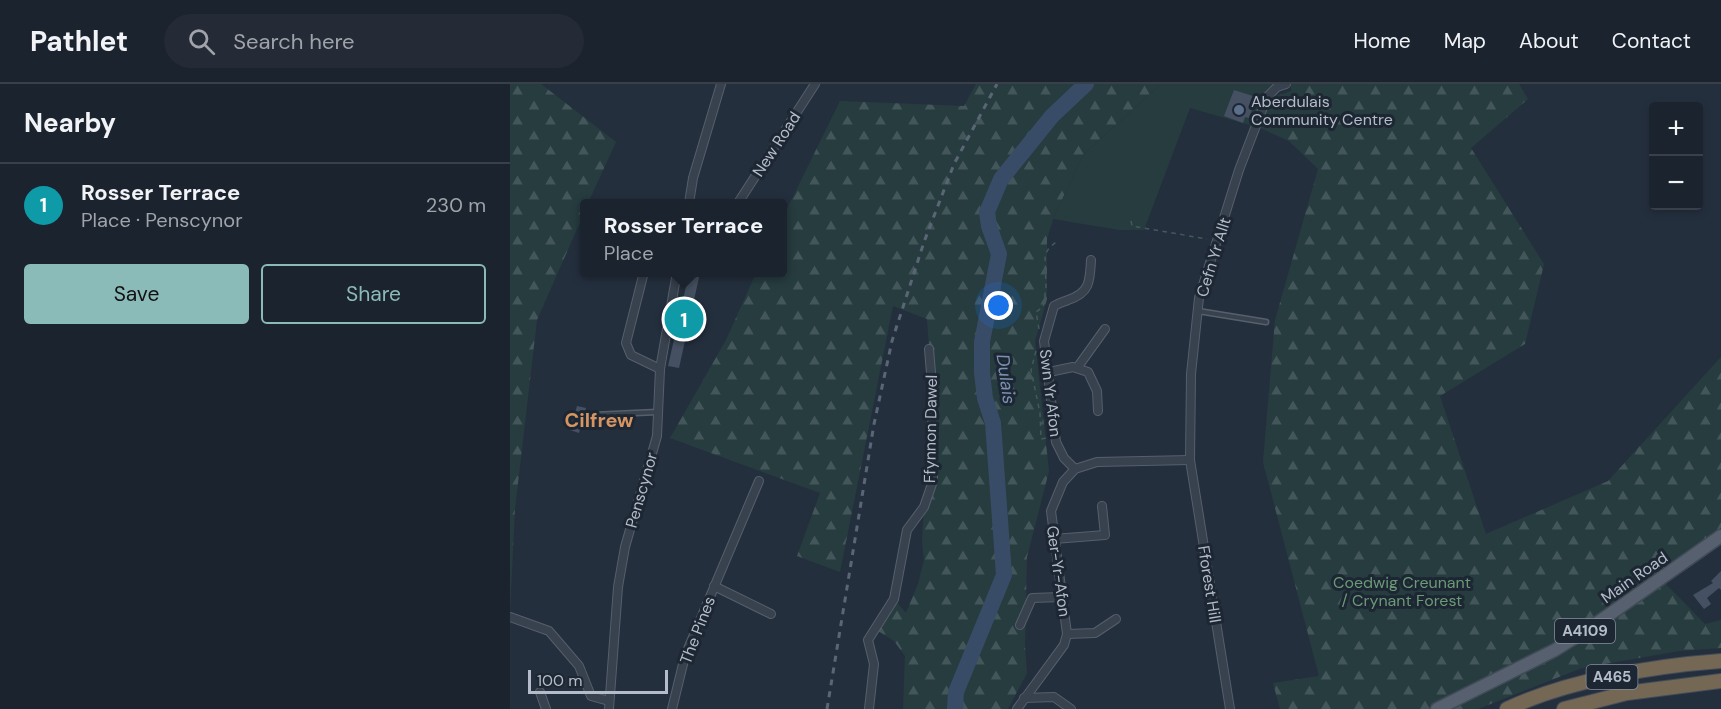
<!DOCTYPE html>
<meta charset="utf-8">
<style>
:root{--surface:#1b232e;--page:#242b36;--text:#f1f3f6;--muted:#a0a4aa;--line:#39404a;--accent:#8bbbb9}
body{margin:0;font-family:"DM Sans",sans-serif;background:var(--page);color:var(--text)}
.controls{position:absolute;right:18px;top:18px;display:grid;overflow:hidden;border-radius:6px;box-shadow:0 3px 9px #0003}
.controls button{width:54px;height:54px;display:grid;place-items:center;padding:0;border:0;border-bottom:2px solid var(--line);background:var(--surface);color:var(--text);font:30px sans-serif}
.scale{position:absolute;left:18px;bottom:15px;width:140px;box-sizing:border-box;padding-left:6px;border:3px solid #b4bcc9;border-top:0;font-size:16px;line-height:21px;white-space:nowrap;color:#b4bcc9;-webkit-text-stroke:4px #1d2633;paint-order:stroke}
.you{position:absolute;left:489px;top:222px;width:21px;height:21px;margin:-15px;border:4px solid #fff;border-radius:50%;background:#1a73e8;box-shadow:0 0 0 9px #1a73e833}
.badge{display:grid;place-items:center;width:39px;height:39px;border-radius:50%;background:var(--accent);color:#fff;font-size:20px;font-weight:700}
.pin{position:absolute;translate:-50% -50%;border:3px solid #fff;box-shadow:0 2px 6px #0006}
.popup{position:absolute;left:70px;top:115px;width:207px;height:78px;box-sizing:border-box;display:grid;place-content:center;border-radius:6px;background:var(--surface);filter:drop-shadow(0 2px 4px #0005);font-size:20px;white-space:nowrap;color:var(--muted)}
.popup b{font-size:22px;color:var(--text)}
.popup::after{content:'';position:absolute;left:50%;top:100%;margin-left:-12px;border:12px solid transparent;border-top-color:var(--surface)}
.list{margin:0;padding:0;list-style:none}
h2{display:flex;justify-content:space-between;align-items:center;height:78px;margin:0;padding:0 24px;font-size:26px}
h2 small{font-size:20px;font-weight:400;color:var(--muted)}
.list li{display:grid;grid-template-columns:39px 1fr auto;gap:18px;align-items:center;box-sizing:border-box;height:84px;padding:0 24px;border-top:2px solid var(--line)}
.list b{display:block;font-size:22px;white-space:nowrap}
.list p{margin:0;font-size:20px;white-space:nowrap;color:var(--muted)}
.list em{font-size:20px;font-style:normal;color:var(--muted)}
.actions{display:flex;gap:12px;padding:18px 24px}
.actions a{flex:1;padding:14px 0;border:2px solid var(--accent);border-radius:6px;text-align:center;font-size:21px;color:var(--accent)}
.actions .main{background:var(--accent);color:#111}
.icon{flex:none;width:33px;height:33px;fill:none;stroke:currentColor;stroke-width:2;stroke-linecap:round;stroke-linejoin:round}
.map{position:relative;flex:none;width:1211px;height:625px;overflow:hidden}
header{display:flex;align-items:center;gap:36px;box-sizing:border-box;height:84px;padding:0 30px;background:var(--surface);border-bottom:2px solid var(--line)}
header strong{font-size:28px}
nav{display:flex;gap:33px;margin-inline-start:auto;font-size:21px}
.search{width:420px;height:54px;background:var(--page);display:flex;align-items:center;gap:15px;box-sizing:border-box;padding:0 21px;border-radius:33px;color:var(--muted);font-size:22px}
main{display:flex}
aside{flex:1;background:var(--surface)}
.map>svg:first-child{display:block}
.forest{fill:url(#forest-firs)}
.green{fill:#263c3f}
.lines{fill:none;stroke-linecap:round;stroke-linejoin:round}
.river{stroke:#394c67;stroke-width:16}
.building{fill:#455162}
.lane-casing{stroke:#565f6c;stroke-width:7}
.street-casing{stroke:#565f6c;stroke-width:10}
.primary-casing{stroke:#414a57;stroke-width:15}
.highway-casing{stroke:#434c59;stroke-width:16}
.path{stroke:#44595c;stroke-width:1.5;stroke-dasharray:4.5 4.5;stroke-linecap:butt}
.lane{stroke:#38414e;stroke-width:4}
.street{stroke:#38414e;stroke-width:8}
.primary{stroke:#56606e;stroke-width:12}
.highway{stroke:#746855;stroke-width:14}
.rail{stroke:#5a6575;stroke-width:3;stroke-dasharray:6 6;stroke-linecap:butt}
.service-dot{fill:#5c6f8a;stroke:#1d2633;stroke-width:2}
.labels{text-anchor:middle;stroke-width:6;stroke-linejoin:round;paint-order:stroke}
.shield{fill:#1d2633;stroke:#878f9c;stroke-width:1.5}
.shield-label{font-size:15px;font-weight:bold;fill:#b4bcc9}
.poi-label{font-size:16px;fill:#b4bcc9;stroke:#1d2633;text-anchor:start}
.street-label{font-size:16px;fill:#b4bcc9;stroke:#1d2633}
.park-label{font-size:16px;fill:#6b9a76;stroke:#1d2633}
.water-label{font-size:18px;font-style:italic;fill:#7c92b1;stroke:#1d2633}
.quarter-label{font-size:20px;font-weight:bold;fill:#d59563;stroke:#1d2633}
</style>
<header>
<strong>Pathlet</strong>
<div class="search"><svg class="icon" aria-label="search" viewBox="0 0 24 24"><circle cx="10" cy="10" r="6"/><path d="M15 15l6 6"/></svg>Search here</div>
<nav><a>Home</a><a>Map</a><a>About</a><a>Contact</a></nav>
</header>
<main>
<aside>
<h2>Nearby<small></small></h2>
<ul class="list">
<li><span class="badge" style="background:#0f9aa8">1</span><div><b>Rosser Terrace</b><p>Place · Penscynor</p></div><em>230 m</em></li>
</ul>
<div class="actions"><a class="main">Save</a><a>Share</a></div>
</aside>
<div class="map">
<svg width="1211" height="625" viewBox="0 0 1211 625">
<defs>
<pattern id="forest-firs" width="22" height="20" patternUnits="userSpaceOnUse" patternTransform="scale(1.5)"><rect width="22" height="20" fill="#263c3f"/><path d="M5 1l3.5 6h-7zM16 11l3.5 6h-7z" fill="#435659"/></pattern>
</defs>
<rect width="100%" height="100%" fill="#242f3e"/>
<g class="forest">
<path d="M0 0H31L106 58 78 119H75V127L27 236 5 425 0 527Z"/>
<path d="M466 0H651L573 71 543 135 537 155V215L525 257 539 387 517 473 515 562 517 589 498 625H393L395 572 384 557 365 545 384 515 396 529 408 500 414 476 412 457 414 423 423 397 422 301 417 235 383 222 330 488 287 472 310 409 160 354 216 256 246 189 273 188V133L330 17 454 22Z"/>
<path d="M781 0H1009L1018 15 961 64 1034 180 1015 260 930 312 976 450 1098 397 1211 273V444L1147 491 1195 540 1211 536V564L1169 567 1072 584 968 625H770L763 599 809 592 753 378 765 236 808 85 779 57 748 43 758 15 781 7Z"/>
</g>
<path class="green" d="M651 0H766L743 42 680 24 634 146H609L543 135 573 71Z"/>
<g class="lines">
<path class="river" d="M445 625 446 608 494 491 483 339 475 314 472 289V258L489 170 479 142 477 128 491 95 542 32 576 0"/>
</g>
<g class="building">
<path d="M724 6 743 12 740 19 744 20 739 34 735 33 733 39 714 32Z"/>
<path d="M179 189H190L169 284 158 282Z"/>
<path d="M67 322 76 324 69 349 60 346Z"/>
<path d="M1211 487V506L1209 504 1197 514 1201 520 1194 525 1183 511 1203 499 1201 497Z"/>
</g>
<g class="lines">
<g class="lane-casing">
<g id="lane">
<path d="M688 227 756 238"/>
<path d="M83 331 147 328"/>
</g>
</g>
<g class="street-casing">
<g id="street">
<path d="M179 119 183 94 211 0"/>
<path d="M228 119 305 0"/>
<path d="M134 188 116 259 121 271 150 285"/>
<path d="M567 284 595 245"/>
<path d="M539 288 563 283 578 288 587 307 588 327"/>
<path d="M565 385 554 374 546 358 534 257 544 222C549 219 553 218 558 216 580 209 580 197 581 176"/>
<path d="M544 455 595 451 592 422"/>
<path d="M204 502 261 530"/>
<path d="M0 533 39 547 69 582 81 612 99 617"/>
<path d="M510 541 522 514 552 513"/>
<path d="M557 550 585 549 606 535"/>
<path d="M30 608 36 625"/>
<path d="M514 614 544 613 561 625"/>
<path d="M99 625 108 503 115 463 147 352 150 285 167 188"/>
<path d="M162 625 175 572 249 397"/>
<path d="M359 625 364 580 358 556 384 515 397 446 414 423 423 397 422 301 419 265"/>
<path d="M507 625 554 561 557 550 541 427 553 398 565 385 587 378 680 376"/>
<path d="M720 625 680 376 681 290 689 214 729 86 757 13 767 3 776 0"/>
</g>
</g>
<g class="primary-casing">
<path id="primary" d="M927 625 1045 566 1083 542 1211 452"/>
</g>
<g class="highway-casing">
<g id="highway">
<path d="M997 625C1058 596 1144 582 1211 577"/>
<path d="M1054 625 1117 609 1211 597"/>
</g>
</g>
<g class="path">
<path d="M621 137 622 142 697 155"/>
<path d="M529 245 526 228 533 223 536 204 535 171 539 164 546 158"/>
<path d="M526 267 521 286 530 329 531 355 536 354"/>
</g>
<use href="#lane" class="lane"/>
<use href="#street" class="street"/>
<use href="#primary" class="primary"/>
<use href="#highway" class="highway"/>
<path class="rail" d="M317 625 364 340 382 257 414 158 444 80 487 0"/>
</g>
<circle class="service-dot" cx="729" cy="26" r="6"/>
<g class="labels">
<g class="shield">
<rect x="1045" y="535" width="60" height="24" rx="4.5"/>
<rect x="1076.5" y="581" width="51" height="24" rx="4.5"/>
</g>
<g class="shield-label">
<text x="1075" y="552">A4109</text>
<text x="1102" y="598">A465</text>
</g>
<g class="poi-label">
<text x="741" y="23">Aberdulais<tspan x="741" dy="18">Community Centre</tspan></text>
</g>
<g class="street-label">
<text transform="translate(266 60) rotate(-57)" y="6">New Road</text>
<text transform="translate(703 173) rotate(-73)" y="6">Cefn Yr Allt</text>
<text transform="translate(541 309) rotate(83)" y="6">Swn Yr Afon</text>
<text transform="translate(420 345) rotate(-89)" y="6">Ffynnon Dawel</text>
<text transform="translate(131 406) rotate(-74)" y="6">Penscynor</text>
<text transform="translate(549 487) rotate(82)" y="6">Ger-Yr-Afon</text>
<text transform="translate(1124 493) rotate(-35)" y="6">Main Road</text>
<text transform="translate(700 500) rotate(81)" y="6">Fforest Hill</text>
<text transform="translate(187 546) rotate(-69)" y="6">The Pines</text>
</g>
<g class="park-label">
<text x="892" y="504">Coedwig Creunant<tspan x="892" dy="18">/ Crynant Forest</tspan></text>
</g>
<g class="water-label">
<text transform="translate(496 295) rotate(82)" y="6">Dulais</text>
</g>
<g class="quarter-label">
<text x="89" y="343">Cilfrew</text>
</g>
</g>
</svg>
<div class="controls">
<button>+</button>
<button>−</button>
</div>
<div class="scale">100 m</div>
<div class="you"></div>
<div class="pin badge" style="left:174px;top:235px;background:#0f9aa8">1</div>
<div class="popup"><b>Rosser Terrace</b>Place</div>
</div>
</main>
